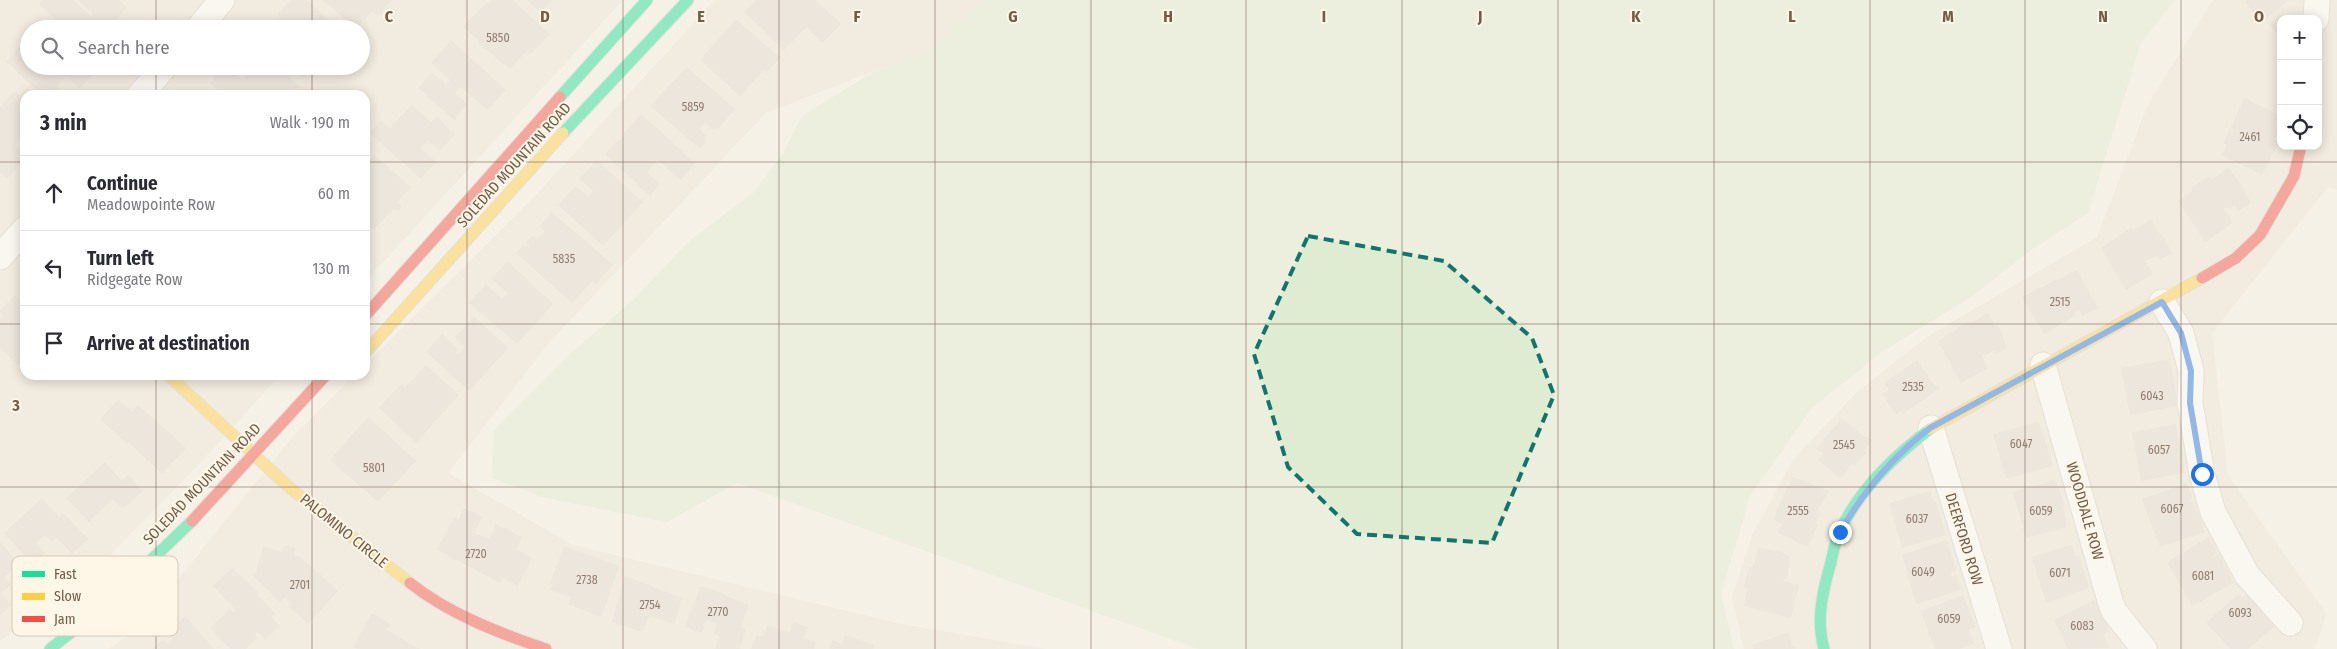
<!DOCTYPE html>
<meta charset="utf-8">
<style>
:root{--surface:#fff;--page:#f2f2f3;--text:#2b2b33;--muted:#7c7c81;--line:#e1e1e2}
body{margin:0;font-family:"Fira Sans Condensed",sans-serif;background:var(--page);color:var(--text)}
.controls{position:absolute;right:15px;top:15px;display:grid;overflow:hidden;border-radius:10px;box-shadow:0 2px 12px #0003}
.controls button{width:45px;height:45px;display:grid;place-items:center;padding:0;border:0;border-bottom:1px solid var(--line);background:var(--surface);color:var(--text);font:25px sans-serif}
.stop{position:absolute;width:15px;height:15px;margin:-11px;border:4px solid #1a73e8;border-radius:50%;background:#fff}
.stop.end{background:#1a73e8;border-color:#fff;box-shadow:0 1px 5px #0008}
.list{margin:0;padding:0;list-style:none}
h2{display:flex;justify-content:space-between;align-items:center;height:65px;margin:0;padding:0 20px;font-size:21px}
h2 small{font-size:16px;font-weight:400;color:var(--muted)}
.list li{display:grid;grid-template-columns:32px 1fr auto;gap:15px;align-items:center;box-sizing:border-box;height:75px;padding:0 20px;border-top:1px solid var(--line)}
.list b{display:block;font-size:19px;white-space:nowrap}
.list p{margin:0;font-size:16px;white-space:nowrap;color:var(--muted)}
.list em{font-size:16px;font-style:normal;color:var(--muted)}
.icon{flex:none;width:28px;height:28px;fill:none;stroke:currentColor;stroke-width:2;stroke-linecap:round;stroke-linejoin:round}
.map{position:relative;flex:none;width:2337px;height:649px;overflow:hidden}
.search{position:absolute;background:var(--surface);box-shadow:0 2px 12px #0003;left:20px;top:20px;width:350px;height:55px;display:flex;align-items:center;gap:12px;box-sizing:border-box;padding:0 18px;border-radius:28px;color:var(--muted);font-size:19px}
.panel{position:absolute;background:var(--surface);box-shadow:0 2px 12px #0003;left:20px;top:90px;width:350px;height:290px;border-radius:15px}
.map>svg:first-child{display:block}
.residential{fill:#eee5d4;fill-rule:evenodd}
.green{fill:#dfecd2}
.building{fill:#e1d9cf}
.lines{fill:none;stroke-linecap:round;stroke-linejoin:round}
.street-casing{stroke:#d3ccc2;stroke-width:27}
.fast-casing{stroke:#d5cdc4;stroke-width:13}
.slow-casing{stroke:#d5cdc4;stroke-width:13}
.jam-casing{stroke:#d5cdc4;stroke-width:13}
.street{stroke:#fefdfb;stroke-width:25}
.fast{stroke:#16e098;stroke-width:11}
.slow{stroke:#ffcf43;stroke-width:11}
.jam{stroke:#f24e42;stroke-width:11}
.route{stroke:#1a73e8;stroke-width:6}
.marked{fill:none;stroke:#0f766e;stroke-width:4;stroke-dasharray:10 6;stroke-linejoin:round}
.grid{fill:none;stroke:#715b49;stroke-width:1;stroke-opacity:0.55}
.labels{text-anchor:middle;stroke-width:4;stroke-linejoin:round;paint-order:stroke}
.number-label{font-size:12px;fill:#8f7c6d}
.street-label{font-size:15px;fill:#715b49;stroke:#fef7e7}
.key{fill:#fef7e7;stroke:#d4c8b8;stroke-width:1}
.key-label{font-size:14px;fill:#715b49}
.grid-label{font-size:16px;text-anchor:middle;font-weight:bold;fill:#715b49;stroke:#fef7e7;stroke-width:4;stroke-linejoin:round;paint-order:stroke}
</style>
<div class="map">
<svg width="2337" height="649" viewBox="0 0 2337 649">
<rect width="100%" height="100%" fill="#f5f1e7"/>
<g class="residential">
<path d="M0 0H623L365 282V95H25V375H280L202 461 91 575 0 641ZM29 29H361V66H29Z"/>
<path d="M715 0H984L926 54 872 72 766 113 548 344 448 473 573 545 901 624 1047 649H108L137 630 296 433 355 375H365V365L535 196Z"/>
<path d="M2213 0H2337V190L2328 187 2212 333 2228 475 2327 614 2315 649H1744L1732 598 1752 535 1793 460 1857 392 1928 336 2097 237 2148 104ZM2281 19H2318V146H2281Z"/>
</g>
<path class="green" d="M984 0H2175L2141 43 2088 213 2031 250 1971 297 1883 351 1811 409 1750 496 1721 594 1734 649H1198L737 483 667 522 542 497 492 478 494 430 573 351 630 303 692 239 754 192 784 152 802 116 873 72 926 54Z"/>
<g class="building">
<path d="M43 0H73L91 16 93 14 79 1 80 0H119L127 7 109 28 104 24 102 26 104 29H66L39 5Z"/>
<path d="M291 0H307L338 29H271L281 17 278 14Z"/>
<path d="M323 0H392L378 16 372 11 356 29Z"/>
<path d="M491 0H512L550 34 530 55 526 51 510 69 478 43 480 42 463 27 486 2 488 3Z"/>
<path d="M527 0H552L541 13Z"/>
<path d="M756 0H816L841 24 822 43 806 27 784 50 744 12Z"/>
<path d="M2247 0H2289L2262 23 2245 2Z"/>
<path d="M2281 15 2284 19H2281L2279 36 2270 24Z"/>
<path d="M736 19 780 58 767 72 764 70 740 96 700 60Z"/>
<path d="M44 20 54 29H36Z"/>
<path d="M29 36V66H95L98 69 80 89 66 76 57 87 60 90 56 95H42L6 62Z"/>
<path d="M451 40 506 90 487 110 461 87 455 93 467 104 454 120 418 88 432 72 446 85 450 80 431 63Z"/>
<path d="M225 66 243 80 255 66H277L305 91 301 95H223L210 83Z"/>
<path d="M291 66H315L304 78Z"/>
<path d="M687 67 735 109 719 128 712 129 705 123 700 129 706 135V142L700 149 650 106Z"/>
<path d="M14 91 25 100V134L15 145 25 154V158L7 179 0 173V107Z"/>
<path d="M2245 98 2281 116V136L2277 134 2274 139 2279 141 2262 175 2222 155 2227 145 2223 143Z"/>
<path d="M412 105 431 122 436 116 455 134 440 151 428 140 420 148 436 162 421 179 370 133 381 120 390 128Z"/>
<path d="M641 114 695 163 681 180 658 160 647 172 660 184 650 196 605 154 618 140 619 141 625 136 623 134Z"/>
<path d="M374 155 411 187 398 202 401 206 400 210 397 211 393 209 373 230 365 223V179L370 173 365 168V165Z"/>
<path d="M597 160 643 202 603 246 558 205 576 186 588 197 593 191 579 179Z"/>
<path d="M2228 168 2241 184 2251 203 2238 211 2235 206 2230 209 2223 207 2233 223 2205 242 2178 201 2193 191 2191 188 2206 178 2209 177 2211 180Z"/>
<path d="M552 212 613 265 596 284 592 281 572 303 516 253 524 244 529 248 530 246 526 243 533 235 537 239 545 232 540 226Z"/>
<path d="M2151 219 2158 232 2164 237 2172 253 2159 260 2157 256 2145 261 2153 274 2126 290 2101 248 2132 227 2134 230Z"/>
<path d="M508 261 553 304 517 344 469 303 486 284 502 299 507 293 491 279Z"/>
<path d="M2077 270 2098 308 2082 316 2079 310 2074 313 2075 316 2044 334 2022 297Z"/>
<path d="M15 295 25 304V357L18 365 0 348V319L4 316 0 311Z"/>
<path d="M1988 313 1995 326 1999 327 2007 348 1996 354 1994 350 1989 354 1981 355 1988 368 1961 383 1938 341 1967 322 1971 323Z"/>
<path d="M474 316 508 348 469 391 426 352 442 334 458 349 456 352 458 354 464 347 455 337Z"/>
<path d="M2170 359 2178 406 2130 415 2121 368Z"/>
<path d="M1917 360 1936 387 1938 385 1940 388 1903 414 1901 411 1896 415 1882 394 1889 390 1884 383Z"/>
<path d="M426 365 459 395 416 443 379 408 401 384 405 388Z"/>
<path d="M118 400 132 412 138 405 186 448 162 474 129 442 127 444 100 419Z"/>
<path d="M368 417 416 461 378 502 330 460Z"/>
<path d="M1842 418 1866 438 1867 437 1872 440 1864 450 1866 453 1855 466 1852 464 1841 479 1818 460 1823 454 1816 449Z"/>
<path d="M2039 422 2053 466 2006 479 1993 434Z"/>
<path d="M2176 424 2178 438 2181 437 2185 473 2141 481 2132 432Z"/>
<path d="M105 462 122 481 128 475 143 491 123 509 113 499 89 522 66 498Z"/>
<path d="M1793 477 1829 491 1817 512 1820 513 1815 524 1818 525 1808 547 1778 533 1782 524 1774 520 1779 505Z"/>
<path d="M2055 480 2065 505 2063 506 2067 527 2026 538 2013 492Z"/>
<path d="M2187 483 2192 499 2189 500 2190 502 2194 501 2205 532 2160 547 2142 499Z"/>
<path d="M1930 491 1933 502 1936 501 1946 535 1902 548 1889 503Z"/>
<path d="M42 498 59 517 63 513 88 539 72 554 57 538 52 542 45 535 36 543 45 553 32 564 4 533Z"/>
<path d="M464 508 482 517 474 533 489 539 496 524 522 537 516 550 532 558 518 586 502 578 500 583 437 550 454 517 458 520Z"/>
<path d="M2209 537 2217 552 2213 555 2214 557 2219 554 2234 583 2192 606 2167 562Z"/>
<path d="M1947 540 1956 570 1951 572 1952 577 1956 575 1961 590 1916 604 1902 555Z"/>
<path d="M0 542 19 564 4 577 11 584 1 593 11 605 0 615Z"/>
<path d="M284 545 296 548 294 555 300 556 338 591 308 624 289 606 292 603 285 597 280 602 253 576 256 573 263 546 282 552Z"/>
<path d="M2071 545 2075 556 2079 555 2089 588 2046 603 2032 557Z"/>
<path d="M564 546 619 566 601 617 568 604 571 597 550 590 552 585 550 584Z"/>
<path d="M1758 548 1779 551 1790 556 1788 577 1782 581 1799 585 1791 618 1744 606 1748 588 1744 587 1749 567 1753 568Z"/>
<path d="M232 568 259 593 257 594 276 614 272 617 280 626 265 640 258 632 255 635 257 638 246 649H230L210 628 230 609 233 613 236 610 213 586Z"/>
<path d="M625 576 682 598 674 624 649 616 643 632 612 622Z"/>
<path d="M700 587H706L749 605 740 628 746 630 740 649H715L719 636 713 634 717 624 706 620 702 633 685 627Z"/>
<path d="M2239 594 2243 598 2248 594 2274 627 2248 649H2230L2206 622Z"/>
<path d="M1963 595 1976 627 1966 631H1969L1974 644 1960 649H1935L1921 611Z"/>
<path d="M2094 600 2110 631 2103 635 2110 648 2068 649 2054 620Z"/>
<path d="M372 613 391 624 387 630 420 649H357L353 647Z"/>
<path d="M185 616 214 649H152L163 639 168 644 173 639 167 631Z"/>
<path d="M793 622 808 627 804 638 816 643 814 649H751L756 635 763 637 767 625 790 633Z"/>
<path d="M1788 632 1793 647 1795 646 1796 649H1753L1752 645Z"/>
<path d="M845 635 874 645 873 649H829L832 640 842 644Z"/>
</g>
<g class="lines">
<g class="street-casing">
<g id="street">
<path d="M2316 19 2317 0"/>
<path d="M198 29 222 0"/>
<path d="M140 95 165 66"/>
<path d="M0 257 25 229"/>
<path d="M2162 302 2181 333 2191 371 2190 403 2202 474 2213 512 2247 575 2290 623"/>
<path d="M2043 365 2111 604 2114 611 2144 649"/>
<path d="M1931 428 1999 649"/>
</g>
</g>
<g class="fast-casing">
<g id="fast">
<path d="M560 97 647 0"/>
<path d="M563 133 688 0"/>
<path d="M50 649 97 612 192 521"/>
<path d="M1824 649C1817 623 1821 599 1828 573 1832 561 1833 548 1838 536 1856 492 1893 457 1930 429"/>
</g>
</g>
<g class="slow-casing">
<g id="slow">
<path d="M365 353 563 133"/>
<path d="M168 375 290 488 410 583"/>
<path d="M1930 429 2202 278"/>
</g>
</g>
<g class="jam-casing">
<g id="jam">
<path d="M2202 278 2236 258 2260 235 2294 176 2301 146"/>
<path d="M365 316 560 97"/>
<path d="M192 521 326 375"/>
<path d="M410 583C449 614 499 633 546 649"/>
</g>
</g>
<use href="#street" class="street"/>
<use href="#fast" class="fast"/>
<use href="#slow" class="slow"/>
<use href="#jam" class="jam"/>
</g>
<g class="lines">
<path class="route" d="M1840 532C1864 491 1893 456 1930 428L2162 302 2181 333 2191 371 2190 403 2202 474"/>
</g>
<path d="M0 0H2337V649H0ZM1308 236 1444 261 1532 338 1554 395 1492 543 1357 534 1288 467 1254 354Z" fill="#f5f1e7" fill-opacity=".55" fill-rule="evenodd"/>
<path class="marked" d="M1308 236 1444 261 1532 338 1554 395 1492 543 1357 534 1288 467 1254 354Z"/>
<path class="grid" d="M156 0V29M312 0V29M467 0V649M623 0V649M779 0V649M935 0V649M1091 0V649M1246 0V649M1402 0V649M1558 0V649M1714 0V649M1870 0V649M2025 0V649M2181 0V649M156 66V95M312 66V95M0 162H25M365 162H2337M0 324H25M365 324H2337M156 375V649M312 375V649M0 487H2337"/>
<g class="labels">
<g class="number-label">
<text x="498" y="42">5850</text>
<text x="693" y="111">5859</text>
<text x="2250" y="141">2461</text>
<text x="564" y="263">5835</text>
<text x="2060" y="306">2515</text>
<text x="1913" y="391">2535</text>
<text x="2152" y="400">6043</text>
<text x="2021" y="448">6047</text>
<text x="1844" y="449">2545</text>
<text x="2159" y="454">6057</text>
<text x="374" y="472">5801</text>
<text x="2172" y="513">6067</text>
<text x="1798" y="515">2555</text>
<text x="2041" y="515">6059</text>
<text x="1917" y="523">6037</text>
<text x="476" y="558">2720</text>
<text x="1923" y="576">6049</text>
<text x="2060" y="577">6071</text>
<text x="2203" y="580">6081</text>
<text x="587" y="584">2738</text>
<text x="300" y="589">2701</text>
<text x="650" y="609">2754</text>
<text x="718" y="616">2770</text>
<text x="2240" y="617">6093</text>
<text x="1949" y="623">6059</text>
<text x="2082" y="630">6083</text>
</g>
<g class="street-label">
<text transform="translate(514 165) rotate(-48)" y="5">SOLEDAD MOUNTAIN ROAD</text>
<text transform="translate(202 484) rotate(-46)" y="5">SOLEDAD MOUNTAIN ROAD</text>
<text transform="translate(2085 511) rotate(74)" y="5">WOODDALE ROW</text>
<text transform="translate(344 531) rotate(39)" y="5">PALOMINO CIRCLE</text>
<text transform="translate(1964 539) rotate(73)" y="5">DEERFORD ROW</text>
</g>
</g>
<rect x="12" y="556" width="166" height="80" rx="8" class="key"/>
<rect x="22" y="571" width="23" height="6" fill="#16e098"/>
<rect x="22" y="593" width="23" height="7" fill="#ffcf43"/>
<rect x="22" y="616" width="23" height="6" fill="#f24e42"/>
<g class="key-label">
<text x="54" y="579">Fast</text>
<text x="54" y="601">Slow</text>
<text x="54" y="624">Jam</text>
</g>
<g class="grid-label">
<text x="389" y="22">C</text>
<text x="545" y="22">D</text>
<text x="701" y="22">E</text>
<text x="857" y="22">F</text>
<text x="1013" y="22">G</text>
<text x="1168" y="22">H</text>
<text x="1324" y="22">I</text>
<text x="1480" y="22">J</text>
<text x="1636" y="22">K</text>
<text x="1792" y="22">L</text>
<text x="1948" y="22">M</text>
<text x="2103" y="22">N</text>
<text x="2259" y="22">O</text>
<text x="16" y="411">3</text>
</g>
</svg>
<div class="controls">
<button>+</button>
<button>−</button>
<button><svg class="icon" aria-label="locate" viewBox="0 0 24 24"><circle cx="12" cy="12" r="6"/><path d="M12 2v4M12 18v4M2 12h4M18 12h4"/></svg></button>
</div>
<div class="stop" style="left:2202px;top:474px"></div>
<div class="stop end" style="left:1840px;top:532px"></div>
<div class="search"><svg class="icon" aria-label="search" viewBox="0 0 24 24"><circle cx="10" cy="10" r="6"/><path d="M15 15l6 6"/></svg>Search here</div>
<section class="panel">
<h2>3 min<small>Walk · 190 m</small></h2>
<ul class="list">
<li><svg class="icon" aria-label="ahead" viewBox="0 0 24 24"><path d="M12 20V5M6 11l6-6 6 6"/></svg><div><b>Continue</b><p>Meadowpointe Row</p></div><em>60 m</em></li>
<li><svg class="icon" aria-label="left" viewBox="0 0 24 24"><path d="M17 20v-9H6M10 6l-5 5 5 5"/></svg><div><b>Turn left</b><p>Ridgegate Row</p></div><em>130 m</em></li>
<li><svg class="icon" aria-label="arrive" viewBox="0 0 24 24"><path d="M6 21V4h12l-3 4 3 4H6"/></svg><div><b>Arrive at destination</b></div></li>
</ul>
</section>
</div>
